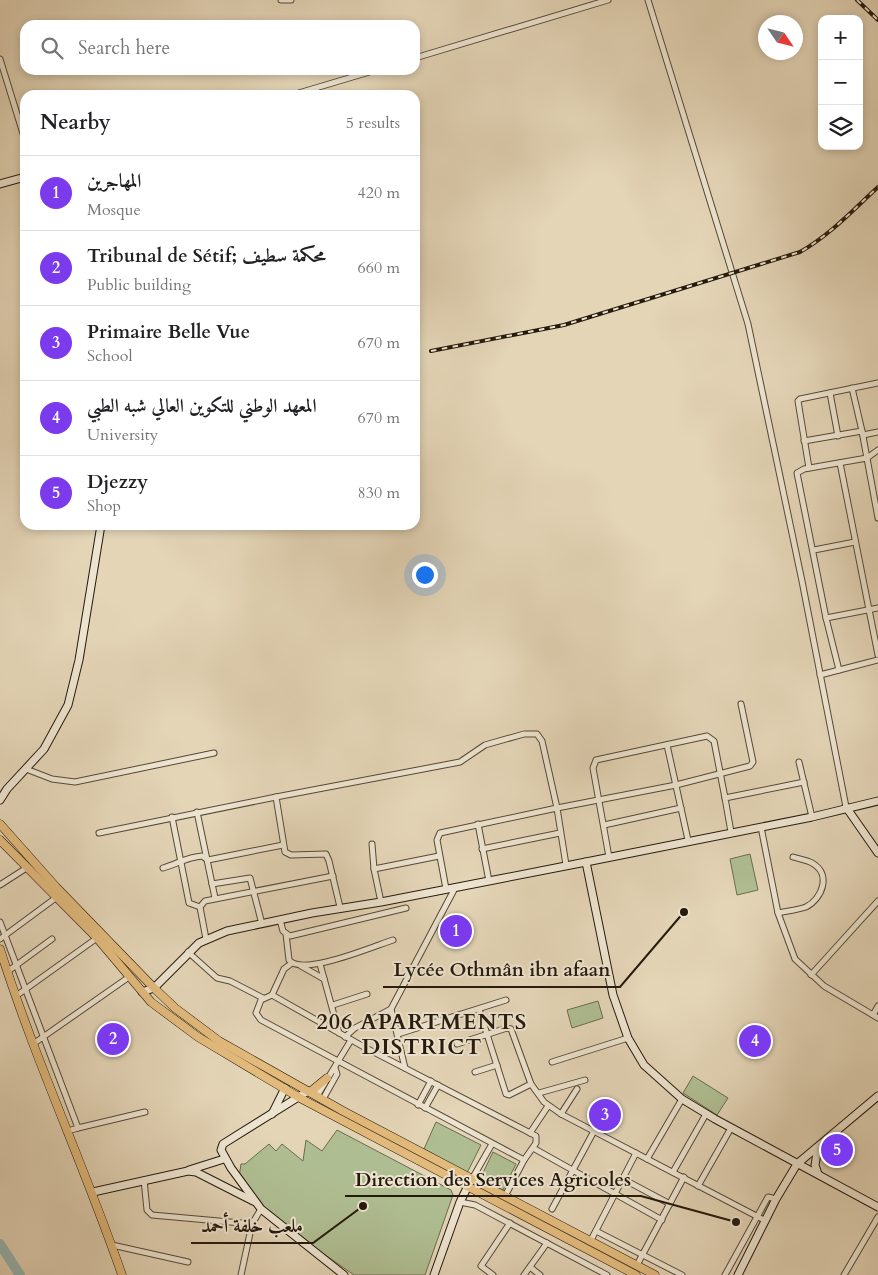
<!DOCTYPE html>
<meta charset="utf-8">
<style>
:root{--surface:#fff;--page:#f6f6f6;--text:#202124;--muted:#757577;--line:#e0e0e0;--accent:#7c3aed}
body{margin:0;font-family:Cardo,Amiri,serif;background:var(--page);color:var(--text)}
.controls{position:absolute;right:15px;top:15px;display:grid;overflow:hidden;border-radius:10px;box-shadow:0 2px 8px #0003}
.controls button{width:45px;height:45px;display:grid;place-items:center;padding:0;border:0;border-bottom:1px solid var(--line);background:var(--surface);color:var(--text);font:25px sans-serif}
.compass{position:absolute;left:758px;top:15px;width:45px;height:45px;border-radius:50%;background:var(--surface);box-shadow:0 2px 8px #0003;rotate:125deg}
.you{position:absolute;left:424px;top:574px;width:18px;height:18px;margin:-12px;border:4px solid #fff;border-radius:50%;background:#1a73e8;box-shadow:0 0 0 8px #1a73e833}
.badge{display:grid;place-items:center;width:32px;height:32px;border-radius:50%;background:var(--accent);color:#fff;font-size:16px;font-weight:700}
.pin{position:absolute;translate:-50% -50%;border:2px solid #fff;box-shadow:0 1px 5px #0006}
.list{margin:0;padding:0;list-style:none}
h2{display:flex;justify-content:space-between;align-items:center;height:65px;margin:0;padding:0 20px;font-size:21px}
h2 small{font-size:16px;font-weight:400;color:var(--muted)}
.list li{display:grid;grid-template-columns:32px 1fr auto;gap:15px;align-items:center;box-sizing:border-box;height:75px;padding:0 20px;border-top:1px solid var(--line)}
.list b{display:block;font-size:19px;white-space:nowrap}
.list p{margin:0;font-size:16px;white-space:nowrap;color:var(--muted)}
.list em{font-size:16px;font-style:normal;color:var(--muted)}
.icon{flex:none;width:28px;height:28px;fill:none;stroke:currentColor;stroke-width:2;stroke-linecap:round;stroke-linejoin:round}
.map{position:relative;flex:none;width:878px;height:1275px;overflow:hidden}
.search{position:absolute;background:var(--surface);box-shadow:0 2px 8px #0003;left:20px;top:20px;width:400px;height:55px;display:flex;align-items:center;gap:12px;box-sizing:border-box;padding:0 18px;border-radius:15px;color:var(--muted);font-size:19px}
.panel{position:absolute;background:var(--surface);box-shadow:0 2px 8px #0003;left:20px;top:90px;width:400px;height:440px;border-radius:15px}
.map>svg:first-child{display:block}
.green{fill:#afbe92;stroke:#6a6c4f}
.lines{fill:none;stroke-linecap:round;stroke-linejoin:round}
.river{stroke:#96b8b4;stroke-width:10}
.street-casing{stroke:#554937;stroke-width:7}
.secondary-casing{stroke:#251a0c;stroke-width:9}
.primary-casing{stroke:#251a0c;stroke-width:9}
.street{stroke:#ede4d0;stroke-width:5}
.secondary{stroke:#ede4d0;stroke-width:7}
.primary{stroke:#e2ba7c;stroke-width:8}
.rail-casing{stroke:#251a0c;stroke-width:4}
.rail{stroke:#ede4d0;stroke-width:2;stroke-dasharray:5.5;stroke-linecap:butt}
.labels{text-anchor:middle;stroke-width:4;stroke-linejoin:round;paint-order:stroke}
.district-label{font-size:22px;font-weight:bold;letter-spacing:1px;fill:#251a0c;stroke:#ede4d0}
.leader{fill:none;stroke:#251a0c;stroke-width:2}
.callout-dot{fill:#251a0c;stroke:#ede4d0;stroke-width:2}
.callout-label{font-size:19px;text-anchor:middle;font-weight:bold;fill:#251a0c;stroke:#ede4d0;stroke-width:4;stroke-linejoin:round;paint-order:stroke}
</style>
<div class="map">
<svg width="878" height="1275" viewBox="0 0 878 1275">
<rect width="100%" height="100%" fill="#e4d5b7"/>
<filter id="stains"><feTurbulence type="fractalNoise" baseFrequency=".004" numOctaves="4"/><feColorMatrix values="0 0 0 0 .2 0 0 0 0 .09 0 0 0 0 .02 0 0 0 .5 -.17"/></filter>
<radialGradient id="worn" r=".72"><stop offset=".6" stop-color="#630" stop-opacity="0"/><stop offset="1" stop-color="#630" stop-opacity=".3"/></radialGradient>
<g class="green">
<path d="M750 854 758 890 737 895 730 859Z"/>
<path d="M598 1001 603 1018 572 1028 567 1010Z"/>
<path d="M693 1076 728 1098 717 1115 683 1093Z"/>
<path d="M436 1122 481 1145 467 1173 424 1149Z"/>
<path d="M337 1130 451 1190 453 1195 425 1275H354L268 1215 239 1177 241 1164H245L269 1144 276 1151 282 1144 303 1161 306 1140 322 1151Z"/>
<path d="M493 1152 516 1164 503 1190 480 1179Z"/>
</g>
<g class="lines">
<path class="river" d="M0 1244 20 1275"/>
<g class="street-casing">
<g id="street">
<path d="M281 0H291"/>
<path d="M648 0 748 324 802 581 846 807"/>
<path d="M415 58 608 0"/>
<path d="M0 59 25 140"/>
<path d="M292 95 376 70"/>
<path d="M852 388 862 431"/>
<path d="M830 393 838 436"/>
<path d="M863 435 878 432"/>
<path d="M804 441 862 431 878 518"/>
<path d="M840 463 878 655"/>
<path d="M809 468 798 401 800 399 878 383"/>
<path d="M814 550 855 542"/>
<path d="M826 618 878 608"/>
<path d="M839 670 826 618 797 473 804 469 867 458 878 450"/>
<path d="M820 675 878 660"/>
<path d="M667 745 688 840"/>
<path d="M799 762 812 817"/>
<path d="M26 769 52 779 75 782 214 753"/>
<path d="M197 812 215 898"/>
<path d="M172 817 189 903 200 907"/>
<path d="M478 824 489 881"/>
<path d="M604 825 681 808"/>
<path d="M761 827 778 913 795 959 824 986 878 1018"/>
<path d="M731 832 725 798 804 782"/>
<path d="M99 833 276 797"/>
<path d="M372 844 374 869"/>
<path d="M482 849 560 833"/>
<path d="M609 857 593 768 596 760 707 736 714 741 725 798"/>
<path d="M566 865 557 808 676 785 750 766 753 762 741 704"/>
<path d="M163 868C177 864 187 857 202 856L208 860 283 845"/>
<path d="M212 884 250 878 262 924"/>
<path d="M0 885 28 867"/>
<path d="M381 902 374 869 439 856"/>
<path d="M340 907 329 861 326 854 291 855 285 852 276 797 460 762 485 745 524 734H537L542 741 557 808 440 833 437 840 446 889"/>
<path d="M778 913C787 911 797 910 806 907 822 899 832 874 812 863 807 860 799 859 793 857"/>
<path d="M280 920 283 931 290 936 406 908"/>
<path d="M0 922 78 1128 68 1131"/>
<path d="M286 934 289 960C302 977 374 946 393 940"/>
<path d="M0 939 57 897"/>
<path d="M206 939 200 907 205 901 333 876"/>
<path d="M188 952 217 978 230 981 263 998"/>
<path d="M292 963 284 969 272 995 261 1000 256 1013 261 1020 524 1160"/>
<path d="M320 964 339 1033"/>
<path d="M301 966 324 979"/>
<path d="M7 972 52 939"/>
<path d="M811 975 878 901"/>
<path d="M272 995 364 1047 536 1136V1143L524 1160 505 1196"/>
<path d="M16 996 97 938"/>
<path d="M333 1005 367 994"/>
<path d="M479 1009 506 1094 509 1095 531 1084 544 1102 561 1114 766 1221"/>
<path d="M873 1015 878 1006"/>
<path d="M398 1034 506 1000"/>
<path d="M345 1037 355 1028 391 1009"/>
<path d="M33 1044 129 977"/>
<path d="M457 1044 507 1028 511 1029 531 1084"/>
<path d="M552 1062 628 1038"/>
<path d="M405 1068 391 1009 455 888"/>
<path d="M475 1072 497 1065"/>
<path d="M539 1093 585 1080"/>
<path d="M317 1096 351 1040"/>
<path d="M323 1099 337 1074 335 1068"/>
<path d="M418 1105 431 1081"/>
<path d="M425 1108 438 1085"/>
<path d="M561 1114 577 1089"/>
<path d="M78 1128 145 1112"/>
<path d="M530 1133 548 1106"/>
<path d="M533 1148 662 1220"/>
<path d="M647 1159 682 1099"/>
<path d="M673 1172 706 1114"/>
<path d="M472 1179 492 1144"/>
<path d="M623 1179 670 1204"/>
<path d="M144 1180 147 1210 152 1215 252 1224"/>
<path d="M698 1186 731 1128"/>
<path d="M460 1202 475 1205 607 1275"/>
<path d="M552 1209 594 1131"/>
<path d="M596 1231 682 1275"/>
<path d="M590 1242 636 1153"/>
<path d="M112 1245 188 1262"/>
<path d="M637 1265 684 1177"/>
<path d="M530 1267 540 1275"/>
<path d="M241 1275 252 1224 261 1209"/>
<path d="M493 1275 481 1266 510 1223"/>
<path d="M524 1275 547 1243"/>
<path d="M725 1275 768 1197 776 1199"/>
<path d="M844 1275 878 1217"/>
</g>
</g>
<g class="secondary-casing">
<g id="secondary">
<path d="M0 184 25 177"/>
<path d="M0 800 7 789 44 749 68 705 79 660 101 525"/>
<path d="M846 807 878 853"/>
<path d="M586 862 613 995 628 1038 644 1065 682 1099 715 1119 878 1207"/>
<path d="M142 992 154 988 199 943 227 931 312 913 381 902 586 862 812 817 878 801"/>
<path d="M308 1091 223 1144 221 1150 231 1168 261 1209 344 1275"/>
<path d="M272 1114 285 1088"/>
<path d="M189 1170 224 1159"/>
<path d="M818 1174 815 1165 818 1147"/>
<path d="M93 1192 188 1171 196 1172 253 1201"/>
<path d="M434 1275 460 1202 470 1182"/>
<path d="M738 1275 776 1199 797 1164 878 1096"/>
</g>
</g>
<g class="primary-casing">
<g id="primary">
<path d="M0 824 56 887 154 988 175 1008 219 1041 343 1111 655 1275"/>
<path d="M0 840 97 938 151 1002 198 1037 300 1098 636 1275"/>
<path d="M0 949C35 1060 84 1165 122 1275"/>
<path d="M310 1092 327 1078"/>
</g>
</g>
<use href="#street" class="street"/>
<use href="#secondary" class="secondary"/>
<use href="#primary" class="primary"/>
<g class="rail-casing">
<g id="rail">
<path d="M857 0 878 20"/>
<path d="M431 351 564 325 800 252C830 235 853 210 878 187"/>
</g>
</g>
<use href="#rail" class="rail"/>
</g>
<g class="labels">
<g class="district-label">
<text x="422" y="1029">206 APARTMENTS<tspan x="422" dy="25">DISTRICT</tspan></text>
</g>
</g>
<path class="leader" d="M684 912L620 987H383M736 1222L641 1196H345M363 1206L313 1243H191"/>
<g class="callout-dot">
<circle cx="684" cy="912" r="5"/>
<circle cx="736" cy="1222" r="5"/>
<circle cx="363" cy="1206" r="5"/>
</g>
<g class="callout-label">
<text x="502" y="976">Lycée Othmân ibn afaan</text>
<text x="493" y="1186">Direction des Services Agricoles</text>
<text x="252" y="1232">ملعب خلفة أحمد</text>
</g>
<rect width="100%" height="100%" filter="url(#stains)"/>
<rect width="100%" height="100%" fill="url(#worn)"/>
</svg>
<div class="controls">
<button>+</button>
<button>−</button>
<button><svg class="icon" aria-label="layers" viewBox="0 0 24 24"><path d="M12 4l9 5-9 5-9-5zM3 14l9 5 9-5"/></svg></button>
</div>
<svg class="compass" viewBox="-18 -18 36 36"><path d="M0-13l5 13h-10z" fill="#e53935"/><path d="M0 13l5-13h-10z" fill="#757577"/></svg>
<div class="you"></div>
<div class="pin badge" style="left:456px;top:931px">1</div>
<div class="pin badge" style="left:113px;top:1039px">2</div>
<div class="pin badge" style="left:605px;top:1115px">3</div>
<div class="pin badge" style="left:755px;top:1041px">4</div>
<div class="pin badge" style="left:837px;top:1150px">5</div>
<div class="search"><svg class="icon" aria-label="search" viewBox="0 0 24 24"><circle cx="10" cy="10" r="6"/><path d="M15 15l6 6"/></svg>Search here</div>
<section class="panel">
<h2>Nearby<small>5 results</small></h2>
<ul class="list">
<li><span class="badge">1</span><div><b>المهاجرين</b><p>Mosque</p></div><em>420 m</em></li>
<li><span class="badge">2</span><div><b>Tribunal de Sétif; محكمة سطيف</b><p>Public building</p></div><em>660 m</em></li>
<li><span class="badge">3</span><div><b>Primaire Belle Vue</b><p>School</p></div><em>670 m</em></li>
<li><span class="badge">4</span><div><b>المعهد الوطني للتكوين العالي شبه الطبي</b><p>University</p></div><em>670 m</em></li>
<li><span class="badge">5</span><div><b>Djezzy</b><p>Shop</p></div><em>830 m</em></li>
</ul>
</section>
</div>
